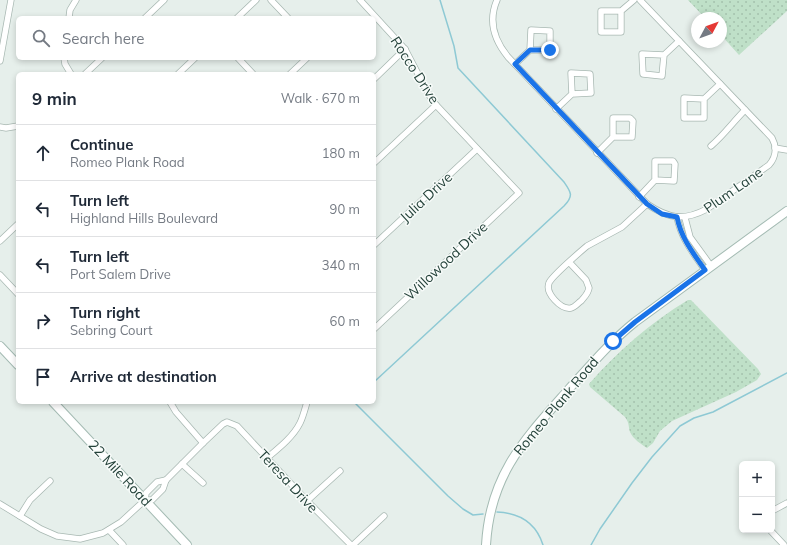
<!DOCTYPE html>
<meta charset="utf-8">
<style>
:root{--surface:#fff;--page:#f2f2f3;--text:#1f2937;--muted:#747a83;--line:#e0e1e3}
body{margin:0;font-family:Mulish,sans-serif;background:var(--page);color:var(--text)}
.controls{position:absolute;right:12px;bottom:12px;display:grid;overflow:hidden;border-radius:6px;box-shadow:0 2px 6px #0003}
.controls button{width:36px;height:36px;display:grid;place-items:center;padding:0;border:0;border-bottom:1px solid var(--line);background:var(--surface);color:var(--text);font:20px sans-serif}
.compass{position:absolute;left:691px;top:12px;width:36px;height:36px;border-radius:50%;background:var(--surface);box-shadow:0 2px 6px #0003;rotate:49deg}
.stop{position:absolute;width:12px;height:12px;margin:-9px;border:3px solid #1a73e8;border-radius:50%;background:#fff}
.stop.end{background:#1a73e8;border-color:#fff;box-shadow:0 1px 4px #0008}
.list{margin:0;padding:0;list-style:none}
h2{display:flex;justify-content:space-between;align-items:center;height:52px;margin:0;padding:0 16px;font-size:17px}
h2 small{font-size:13px;font-weight:400;color:var(--muted)}
.list li{display:grid;grid-template-columns:26px 1fr auto;gap:12px;align-items:center;box-sizing:border-box;height:56px;padding:0 16px;border-top:1px solid var(--line)}
.list b{display:block;font-size:15px;white-space:nowrap}
.list p{margin:0;font-size:13px;white-space:nowrap;color:var(--muted)}
.list em{font-size:13px;font-style:normal;color:var(--muted)}
.icon{flex:none;width:22px;height:22px;fill:none;stroke:currentColor;stroke-width:2;stroke-linecap:round;stroke-linejoin:round}
.map{position:relative;flex:none;width:787px;height:545px;overflow:hidden}
.search{position:absolute;background:var(--surface);box-shadow:0 2px 6px #0003;left:16px;top:16px;width:360px;height:44px;display:flex;align-items:center;gap:10px;box-sizing:border-box;padding:0 14px;border-radius:6px;color:var(--muted);font-size:15px}
.panel{position:absolute;background:var(--surface);box-shadow:0 2px 6px #0003;left:16px;top:72px;width:360px;height:332px;border-radius:6px}
.map>svg:first-child{display:block}
.grass{fill:url(#grass-dots)}
.lines{fill:none;stroke-linecap:round;stroke-linejoin:round}
.stream{stroke:#8ec9d4;stroke-width:1.5}
.street-casing{stroke:#a8b8b2;stroke-width:7}
.secondary-casing{stroke:#a4bbb3;stroke-width:10}
.street{stroke:#fff;stroke-width:5.5}
.secondary{stroke:#fff;stroke-width:8}
.route{stroke:#1a73e8;stroke-width:5}
.labels{text-anchor:middle;stroke-width:3;stroke-linejoin:round;paint-order:stroke}
.street-label{font-size:14px;fill:#24423a;stroke:#f7fbf9}
</style>
<div class="map">
<svg width="787" height="545" viewBox="0 0 787 545">
<defs>
<pattern id="grass-dots" width="8" height="8" patternUnits="userSpaceOnUse"><rect width="8" height="8" fill="#bfe0c8"/><path d="M2 2h.1M6 6h.1" fill="none" stroke="#a4c1ad" stroke-width="1.8" stroke-linecap="round"/></pattern>
</defs>
<rect width="100%" height="100%" fill="#e6efeb"/>
<g class="grass">
<path d="M688 0H787V11L739 55 721 35V18H705Z"/>
<path d="M688 300H691L758 369 761 374 757 380 736 392 672 421 660 431 653 443 647 448C641 444 633 439 630 432 628 426 630 424 625 417L590 387 589 384C618 351 650 323 688 300Z"/>
</g>
<g class="lines">
<g class="stream">
<path d="M374 382 564 206C574 196 571 192 564 182L458 68 454 46 440 0"/>
<path d="M355 402V403L448 496 463 509 473 515 483 514"/>
<path d="M497 512C519 513 536 523 543 545"/>
<path d="M591 545 600 529 632 483 652 457 680 426 694 418 713 412 787 373"/>
</g>
<g class="street-casing">
<g id="street">
<path d="M271 0 288 18"/>
<path d="M360 0 405 49 429 95 436 105 519 193 374 329"/>
<path d="M497 0C488 21 494 40 508 57L647 204C669 219 684 221 707 209L769 165C776 157 777 147 772 138L640 0"/>
<path d="M621 11V32H601V11H621L634 0"/>
<path d="M69 18 70 10 76 0"/>
<path d="M145 18 164 0"/>
<path d="M237 18 256 0"/>
<path d="M664 55 662 76 643 74 642 54 664 55 679 41"/>
<path d="M64 58 65 64 71 74"/>
<path d="M238 58 253 74"/>
<path d="M0 61 11 0"/>
<path d="M515 64 530 50 531 30 550 31V50H530"/>
<path d="M85 74 102 58"/>
<path d="M178 74 195 58"/>
<path d="M290 74 307 58"/>
<path d="M374 79 405 49"/>
<path d="M704 99V118H684V98L704 99 720 84"/>
<path d="M556 109 572 94 571 73 590 74 591 93 572 94"/>
<path d="M0 127 6 128 18 126"/>
<path d="M711 146C724 135 733 122 745 110"/>
<path d="M775 148 787 150"/>
<path d="M597 153 613 137V118H630L633 121 632 137H613"/>
<path d="M374 163 436 105"/>
<path d="M639 197 655 180V161H673L675 164 674 181 655 180"/>
<path d="M677 217C681 238 693 253 705 270"/>
<path d="M685 218 690 237 711 266"/>
<path d="M0 241 18 224"/>
<path d="M374 245 477 149"/>
<path d="M569 262 586 280 589 288C588 294 585 296 581 301 578 303 575 307 571 308 561 310 545 293 549 283 551 277 581 251 587 246L622 227 647 204"/>
<path d="M0 275 18 294"/>
<path d="M170 402 176 412 203 443"/>
<path d="M267 458C279 448 293 437 300 423 303 417 305 409 307 402"/>
<path d="M182 464 203 483"/>
<path d="M145 500 146 493 157 482 166 480"/>
<path d="M307 501 340 471"/>
<path d="M0 504 41 529 57 536 80 539 103 533 121 522 145 500H152L163 489 166 480 203 443 223 424 227 422 237 426 307 501 351 545"/>
<path d="M772 511 787 503"/>
<path d="M20 516 30 500 50 481"/>
<path d="M109 530 123 545"/>
<path d="M770 530 784 545"/>
<path d="M353 545 384 516"/>
</g>
</g>
<g class="secondary-casing">
<g id="secondary">
<path d="M0 346 18 365"/>
<path d="M53 402 187 545"/>
<path d="M486 545C490 474 525 439 569 389 590 366 610 342 635 322L787 211"/>
</g>
</g>
<use href="#street" class="street"/>
<use href="#secondary" class="secondary"/>
</g>
<g class="lines">
<path class="route" d="M550 50H530L515 64 647 204 662 214 677 217C681 238 693 253 705 270L635 322 613 341"/>
</g>
<g class="labels">
<g class="street-label">
<text transform="translate(415 70) rotate(57)" y="5">Rocco Drive</text>
<text transform="translate(733 190) rotate(-35)" y="5">Plum Lane</text>
<text transform="translate(426 197) rotate(-43)" y="5">Julia Drive</text>
<text transform="translate(446 261) rotate(-43)" y="5">Willowood Drive</text>
<text transform="translate(556 406) rotate(-50)" y="5">Romeo Plank Road</text>
<text transform="translate(120 473) rotate(47)" y="5">22 Mile Road</text>
<text transform="translate(288 481) rotate(47)" y="5">Teresa Drive</text>
</g>
</g>
</svg>
<div class="controls">
<button>+</button>
<button>−</button>
</div>
<svg class="compass" viewBox="-18 -18 36 36"><path d="M0-13l5 13h-10z" fill="#e53935"/><path d="M0 13l5-13h-10z" fill="#747a83"/></svg>
<div class="stop" style="left:613px;top:341px"></div>
<div class="stop end" style="left:550px;top:50px"></div>
<div class="search"><svg class="icon" aria-label="search" viewBox="0 0 24 24"><circle cx="10" cy="10" r="6"/><path d="M15 15l6 6"/></svg>Search here</div>
<section class="panel">
<h2>9 min<small>Walk · 670 m</small></h2>
<ul class="list">
<li><svg class="icon" aria-label="ahead" viewBox="0 0 24 24"><path d="M12 20V5M6 11l6-6 6 6"/></svg><div><b>Continue</b><p>Romeo Plank Road</p></div><em>180 m</em></li>
<li><svg class="icon" aria-label="left" viewBox="0 0 24 24"><path d="M17 20v-9H6M10 6l-5 5 5 5"/></svg><div><b>Turn left</b><p>Highland Hills Boulevard</p></div><em>90 m</em></li>
<li><svg class="icon" aria-label="left" viewBox="0 0 24 24"><path d="M17 20v-9H6M10 6l-5 5 5 5"/></svg><div><b>Turn left</b><p>Port Salem Drive</p></div><em>340 m</em></li>
<li><svg class="icon" aria-label="right" viewBox="0 0 24 24"><path d="M7 20v-9h11M14 6l5 5-5 5"/></svg><div><b>Turn right</b><p>Sebring Court</p></div><em>60 m</em></li>
<li><svg class="icon" aria-label="arrive" viewBox="0 0 24 24"><path d="M6 21V4h12l-3 4 3 4H6"/></svg><div><b>Arrive at destination</b></div></li>
</ul>
</section>
</div>
